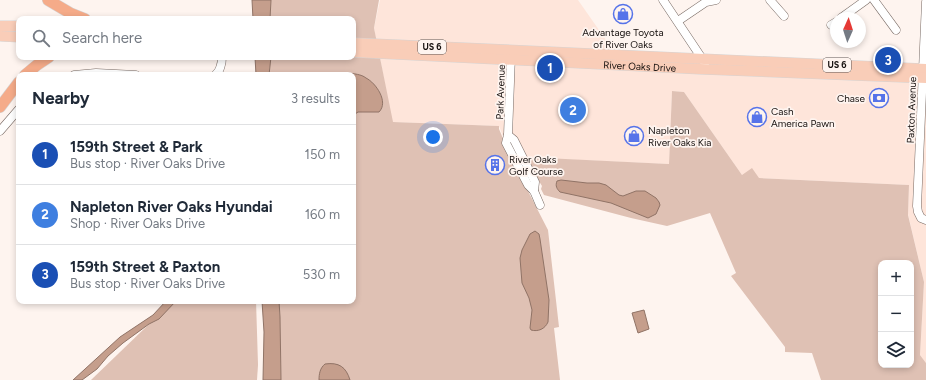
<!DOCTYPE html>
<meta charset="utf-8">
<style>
:root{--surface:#fff;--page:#f6f6f7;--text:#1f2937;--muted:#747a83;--line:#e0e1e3;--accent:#ea580c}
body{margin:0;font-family:Figtree,sans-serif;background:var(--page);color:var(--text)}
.controls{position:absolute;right:12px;bottom:12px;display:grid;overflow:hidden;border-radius:8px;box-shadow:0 2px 6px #0003}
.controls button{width:36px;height:36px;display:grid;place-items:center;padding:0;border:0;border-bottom:1px solid var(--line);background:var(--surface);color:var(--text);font:20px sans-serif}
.compass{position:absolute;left:830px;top:12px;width:36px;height:36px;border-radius:50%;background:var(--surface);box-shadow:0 2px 6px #0003;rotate:3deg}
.you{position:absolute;left:433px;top:137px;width:14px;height:14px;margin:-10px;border:3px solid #fff;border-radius:50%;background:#1a73e8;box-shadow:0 0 0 6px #1a73e833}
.badge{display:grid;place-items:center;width:26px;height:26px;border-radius:50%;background:var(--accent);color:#fff;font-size:13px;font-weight:700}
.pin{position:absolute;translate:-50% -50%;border:2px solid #fff;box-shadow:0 1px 4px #0006}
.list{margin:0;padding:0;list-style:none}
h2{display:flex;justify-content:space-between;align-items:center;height:52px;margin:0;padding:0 16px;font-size:17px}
h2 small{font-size:13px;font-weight:400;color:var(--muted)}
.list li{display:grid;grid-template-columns:26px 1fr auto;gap:12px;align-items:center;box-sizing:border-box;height:60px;padding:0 16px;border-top:1px solid var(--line)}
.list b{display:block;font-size:15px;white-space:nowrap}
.list p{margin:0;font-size:13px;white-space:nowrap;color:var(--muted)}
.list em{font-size:13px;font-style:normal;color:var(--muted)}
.icon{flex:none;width:22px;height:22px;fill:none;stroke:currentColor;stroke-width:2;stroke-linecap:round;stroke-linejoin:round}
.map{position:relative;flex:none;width:926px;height:380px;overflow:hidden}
.search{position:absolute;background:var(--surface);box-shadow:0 2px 6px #0003;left:16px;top:16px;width:340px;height:44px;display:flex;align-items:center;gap:10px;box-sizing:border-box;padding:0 14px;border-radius:8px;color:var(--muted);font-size:15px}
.panel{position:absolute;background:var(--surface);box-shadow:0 2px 6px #0003;left:16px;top:72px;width:340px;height:232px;border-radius:8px}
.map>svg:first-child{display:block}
.built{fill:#fee5da}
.green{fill:#dfc1b4;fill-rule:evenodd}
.water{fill:#c59e8c;stroke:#907366}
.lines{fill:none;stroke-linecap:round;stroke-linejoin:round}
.minor-casing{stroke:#786a64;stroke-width:9}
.major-casing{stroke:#d5d4d4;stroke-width:11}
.highway-casing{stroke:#d5d4d4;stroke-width:12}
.minor{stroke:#fff;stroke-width:8}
.major{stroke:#f9cdb8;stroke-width:10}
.highway{stroke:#f5ab89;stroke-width:11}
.labels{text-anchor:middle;stroke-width:3.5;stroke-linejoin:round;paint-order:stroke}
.shield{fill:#fef4ef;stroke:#5c5452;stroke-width:1}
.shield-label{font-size:9px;font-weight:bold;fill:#16100e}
.poi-label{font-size:10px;fill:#16100e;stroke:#fef4ef;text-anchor:start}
.street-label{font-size:10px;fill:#16100e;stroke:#fef4ef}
</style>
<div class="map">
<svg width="926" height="380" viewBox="0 0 926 380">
<rect width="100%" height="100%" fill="#fef4ef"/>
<g class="built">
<path d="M380 0H578L613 50 376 39 374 28Z"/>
<path d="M380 58 926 83V363L920 355 924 282 908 214 909 185 759 178 742 175 684 92 672 91 669 164 511 157 499 126 392 122Z"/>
</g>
<g class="green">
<path d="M271 0H379L374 28 393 122 499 126V129L512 160 548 230 559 327 554 328 560 380H281L280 318 279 301H353V75H269L271 57H353V19H270Z"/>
<path d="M672 91 684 92 742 175 752 168 759 178 909 185 908 215 924 282 920 355 926 363V380H821L812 353 785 352V347L731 276 736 273 710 213 667 226 631 218 544 195 541 189 542 186 524 157 669 164ZM881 263H911V365H881Z"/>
<path d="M173 301H256L258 365 257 380H91Z"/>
</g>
<g class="water">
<path d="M252 0H271L270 19H253Z"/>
<path d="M255 57H271L269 75H256Z"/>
<path d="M348 73C354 74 361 74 366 78 376 83 389 102 379 112H358L355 114 353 132V75H343Z"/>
<path d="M561 180 587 183H599L606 185 619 195 623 196 636 191H645L656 198 659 202 660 205 656 214 648 218 611 203 560 192C557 189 555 186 557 181Z"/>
<path d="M535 231 539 234 540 239 549 300 548 322C545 329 538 332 531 330L530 328 532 310 529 298 522 283 520 258 522 250 530 234Z"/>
<path d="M166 301H176L159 319 149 324 123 343 108 356 97 369 82 380H73L120 337 153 315Z"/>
<path d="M262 301H279L280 317 281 380H263L264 332Z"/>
<path d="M644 310 649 329 638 333 632 313Z"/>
<path d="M325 364C339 362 346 367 350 380H319C319 374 320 368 325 364Z"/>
</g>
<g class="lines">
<g class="minor-casing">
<g id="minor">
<path d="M663 0 705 63"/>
<path d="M770 0 784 16"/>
<path d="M874 0 896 30"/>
<path d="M926 2 917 206 918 212 921 218 926 220"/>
<path d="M841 18 866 0"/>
<path d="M678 21 706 2 716 0"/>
<path d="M831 25 836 22"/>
<path d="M511 55 508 135 506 143 528 185 534 191 540 205"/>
<path d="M74 75 96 73 136 75"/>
<path d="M215 75C220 72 222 63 222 57"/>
<path d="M0 131 19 109"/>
<path d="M508 135 514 140 535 182 534 191"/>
</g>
</g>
<g class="major-casing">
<g id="major">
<path d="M0 26H19"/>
<path d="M0 36 19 37"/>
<path d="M353 43 926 69"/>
<path id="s1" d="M353 52 700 69 926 78"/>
</g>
</g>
<g class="highway-casing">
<g id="highway">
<path d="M48 0 70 13 85 19"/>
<path d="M25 75 37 65 49 57"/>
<path d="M0 107 19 82"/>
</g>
</g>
<use href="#minor" class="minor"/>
<use href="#major" class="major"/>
<use href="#highway" class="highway"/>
</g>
<defs>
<g id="shop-ring" transform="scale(1)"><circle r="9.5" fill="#fef4ef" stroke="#5673e9" stroke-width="1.5"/><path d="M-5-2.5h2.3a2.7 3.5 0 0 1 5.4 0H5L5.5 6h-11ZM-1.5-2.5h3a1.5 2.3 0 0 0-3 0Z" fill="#5673e9"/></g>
<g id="bank-ring" transform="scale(1)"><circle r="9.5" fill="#fef4ef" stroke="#5673e9" stroke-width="1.5"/><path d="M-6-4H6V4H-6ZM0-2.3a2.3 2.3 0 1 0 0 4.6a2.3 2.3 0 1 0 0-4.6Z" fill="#5673e9"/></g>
<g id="building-ring" transform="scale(1)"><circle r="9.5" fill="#fef4ef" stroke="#5673e9" stroke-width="1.5"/><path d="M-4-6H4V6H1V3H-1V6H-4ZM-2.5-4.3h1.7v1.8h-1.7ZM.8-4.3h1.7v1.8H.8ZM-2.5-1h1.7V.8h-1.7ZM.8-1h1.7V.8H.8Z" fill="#5673e9"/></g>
</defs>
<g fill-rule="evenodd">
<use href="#shop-ring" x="623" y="14"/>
<use href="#bank-ring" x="879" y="98"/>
<use href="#shop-ring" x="757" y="117"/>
<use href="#shop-ring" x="634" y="136"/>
<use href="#building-ring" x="495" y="165"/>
</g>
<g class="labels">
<g class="shield">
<rect x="418" y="40" width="28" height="14" rx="3"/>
<rect x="823" y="58" width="28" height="14" rx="3"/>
</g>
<g class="shield-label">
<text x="432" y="50">US 6</text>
<text x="837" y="68">US 6</text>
</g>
<g class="poi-label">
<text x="623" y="36" text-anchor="middle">Advantage Toyota<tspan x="623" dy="12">of River Oaks</tspan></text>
<text x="865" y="102" text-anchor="end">Chase</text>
<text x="771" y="115">Cash<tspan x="771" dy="12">America Pawn</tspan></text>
<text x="648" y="134">Napleton<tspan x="648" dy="12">River Oaks Kia</tspan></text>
<text x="509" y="163">River Oaks<tspan x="509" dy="12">Golf Course</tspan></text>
</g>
<g class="street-label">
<text dy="4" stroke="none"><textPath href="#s1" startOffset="287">River Oaks Drive</textPath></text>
<text transform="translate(500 92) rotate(-88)" y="4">Park Avenue</text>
<text transform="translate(911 110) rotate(-88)" y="4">Paxton Avenue</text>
</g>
</g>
</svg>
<div class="controls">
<button>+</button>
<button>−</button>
<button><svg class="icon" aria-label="layers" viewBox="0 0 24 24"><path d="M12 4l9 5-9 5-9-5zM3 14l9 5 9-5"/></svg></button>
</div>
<svg class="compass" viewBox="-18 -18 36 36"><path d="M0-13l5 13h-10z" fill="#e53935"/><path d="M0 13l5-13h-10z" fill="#747a83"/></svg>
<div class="you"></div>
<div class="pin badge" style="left:550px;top:68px;background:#1a4fb4">1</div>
<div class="pin badge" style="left:573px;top:110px;background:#3f7fe0">2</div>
<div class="pin badge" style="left:888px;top:60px;background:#1a4fb4">3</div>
<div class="search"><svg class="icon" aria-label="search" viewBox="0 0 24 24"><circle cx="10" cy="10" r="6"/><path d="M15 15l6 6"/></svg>Search here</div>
<section class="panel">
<h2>Nearby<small>3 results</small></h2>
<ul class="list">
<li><span class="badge" style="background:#1a4fb4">1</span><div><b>159th Street &amp; Park</b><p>Bus stop · River Oaks Drive</p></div><em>150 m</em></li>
<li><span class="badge" style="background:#3f7fe0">2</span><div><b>Napleton River Oaks Hyundai</b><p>Shop · River Oaks Drive</p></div><em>160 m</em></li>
<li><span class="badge" style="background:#1a4fb4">3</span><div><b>159th Street &amp; Paxton</b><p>Bus stop · River Oaks Drive</p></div><em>530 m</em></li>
</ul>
</section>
</div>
